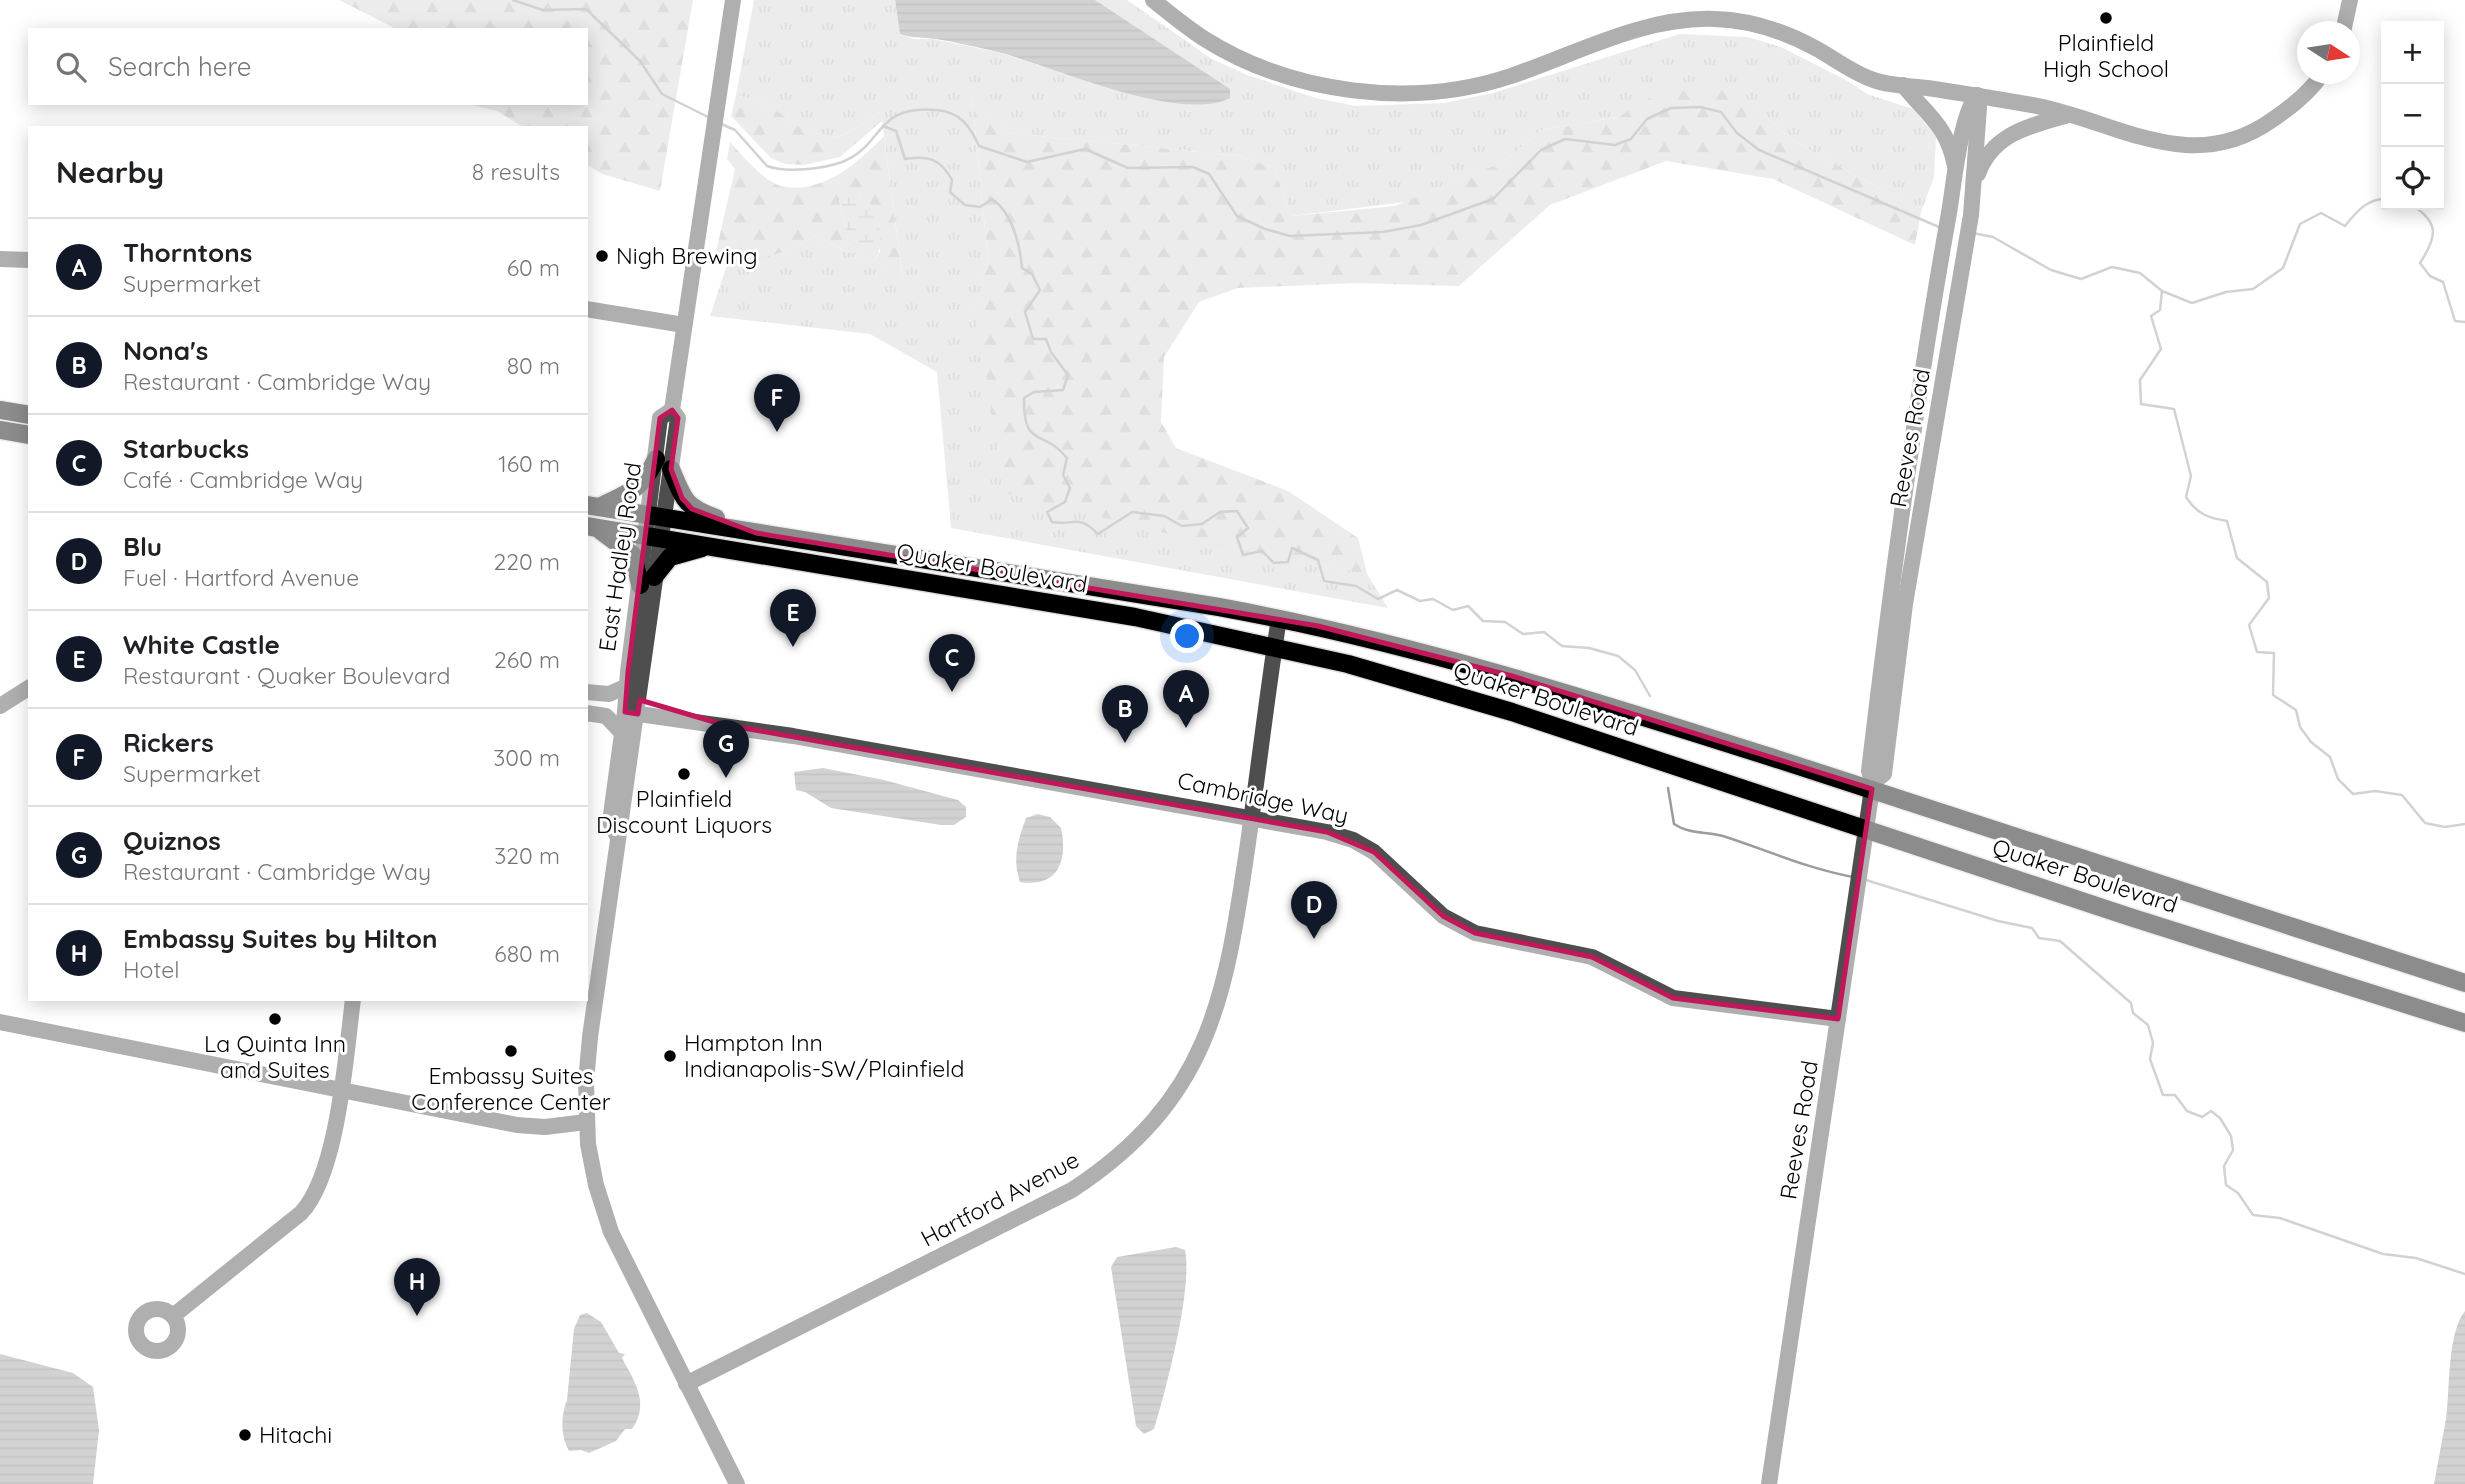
<!DOCTYPE html>
<meta charset="utf-8">
<style>
:root{--surface:#fff;--page:#f6f6f6;--text:#202124;--muted:#757577;--line:#e0e0e0;--accent:#111827}
body{margin:0;font-family:Quicksand,sans-serif;background:var(--page);color:var(--text)}
.controls{position:absolute;right:21px;top:21px;display:grid;overflow:hidden;border-radius:0px;box-shadow:0 4px 18px #0003}
.controls button{width:63px;height:63px;display:grid;place-items:center;padding:0;border:0;border-bottom:2px solid var(--line);background:var(--surface);color:var(--text);font:35px sans-serif}
.compass{position:absolute;left:2297px;top:21px;width:63px;height:63px;border-radius:50%;background:var(--surface);box-shadow:0 4px 18px #0003;rotate:102deg}
.you{position:absolute;left:1188px;top:637px;width:24px;height:24px;margin:-18px;border:5px solid #fff;border-radius:50%;background:#1a73e8;box-shadow:0 0 0 10px #1a73e833}
.badge{display:grid;place-items:center;width:46px;height:46px;border-radius:50%;background:var(--accent);color:#fff;font-size:23px;font-weight:700}
.pin{position:absolute;translate:-50% -58px;filter:drop-shadow(0 2px 4px #0008)}
.pin::after{content:'';position:absolute;top:37px;width:24px;height:21px;background:inherit;clip-path:polygon(0 0,100% 0,50% 100%)}
.list{margin:0;padding:0;list-style:none}
h2{display:flex;justify-content:space-between;align-items:center;height:91px;margin:0;padding:0 28px;font-size:30px}
h2 small{font-size:23px;font-weight:400;color:var(--muted)}
.list li{display:grid;grid-template-columns:46px 1fr auto;gap:21px;align-items:center;box-sizing:border-box;height:98px;padding:0 28px;border-top:2px solid var(--line)}
.list b{display:block;font-size:26px;white-space:nowrap}
.list p{margin:0;font-size:23px;white-space:nowrap;color:var(--muted)}
.list em{font-size:23px;font-style:normal;color:var(--muted)}
.icon{flex:none;width:38px;height:38px;fill:none;stroke:currentColor;stroke-width:2;stroke-linecap:round;stroke-linejoin:round}
.map{position:relative;flex:none;width:2465px;height:1484px;overflow:hidden}
.search{position:absolute;background:var(--surface);box-shadow:0 4px 18px #0003;left:28px;top:28px;width:560px;height:77px;display:flex;align-items:center;gap:18px;box-sizing:border-box;padding:0 24px;border-radius:0px;color:var(--muted);font-size:26px}
.panel{position:absolute;background:var(--surface);box-shadow:0 4px 18px #0003;left:28px;top:126px;width:560px;height:875px;border-radius:0px}
.map>svg:first-child{display:block}
.grass{fill:url(#grass-tufts)}
.forest{fill:url(#forest-firs)}
.wetland{fill:url(#wetland-marsh)}
.water{fill:url(#water-rules)}
.lines{fill:none;stroke-linecap:round;stroke-linejoin:round}
.stream{stroke:#9c9c9c;stroke-width:2.5}
.major-casing{stroke:#dbdbdb;stroke-width:21}
.minor{stroke:#4e4e4e;stroke-width:16}
.major{stroke:#000;stroke-width:18}
.marked{fill:none;stroke:#c2185b;stroke-width:5;stroke-linejoin:round}
.poi-dot{fill:#000;stroke:#fff;stroke-width:2.5}
.labels{text-anchor:middle;stroke-width:6;stroke-linejoin:round;paint-order:stroke}
.poi-label{font-size:23px;fill:#000;stroke:#fff}
.street-label{font-size:23px;fill:#000;stroke:#fff}
</style>
<div class="map">
<svg width="2465" height="1484" viewBox="0 0 2465 1484">
<defs>
<pattern id="grass-tufts" width="24" height="20" patternUnits="userSpaceOnUse" patternTransform="scale(1.75)"><rect width="24" height="20" fill="#d5d5d5"/><path d="M3 7l-1-3M5 7V3M7 7l1-3M15 17l-1-3M17 17v-4M19 17l1-3" fill="none" stroke="#b5b5b5"/></pattern>
<pattern id="forest-firs" width="22" height="20" patternUnits="userSpaceOnUse" patternTransform="scale(1.75)"><rect width="22" height="20" fill="#d5d5d5"/><path d="M5 1l3.5 6h-7zM16 11l3.5 6h-7z" fill="#b5b5b5"/></pattern>
<pattern id="wetland-marsh" width="20" height="14" patternUnits="userSpaceOnUse" patternTransform="scale(1.75)"><rect width="20" height="14" fill="#d5d5d5"/><path d="M1 5h8M5 5V1M11 12h8M15 12V8" fill="none" stroke="#b5b5b5"/></pattern>
<pattern id="water-rules" width="6" height="5" patternUnits="userSpaceOnUse" patternTransform="scale(1.75)"><rect width="6" height="5" fill="#9c9c9c"/><path d="M0 2.5h6" fill="none" stroke="#7d7d7d"/></pattern>
</defs>
<rect width="100%" height="100%" fill="#fff"/>
<path class="grass" d="M754 0H895L900 34 914 39H933L997 52 1113 89 1196 104 1153 40 1095 0H1127L1212 59 1247 75 1316 98 1356 106 1444 103 1493 93 1680 34 1748 37 1781 47 1848 81 1867 94 1913 109 1936 136 1934 177 1921 212 1791 139 1756 109 1618 117 1541 130 1503 162 1406 202 1291 216 1274 168 1240 156 1009 133 972 98 988 260 975 310 1277 556 1367 574 1388 608 951 528 937 372 870 334 710 316 729 259C758 259 791 254 814 236L850 253 875 260 903 281 881 112 844 135 831 138 802 128 765 103 736 95Z"/>
<g class="forest">
<path d="M339 0H693L660 191 602 174 586 164V128H525L497 111 472 105 586 103V30H398Z"/>
<path d="M1722 90 1756 109 1791 139 1921 212 1915 245 1773 179 1666 161 1550 205 1459 286 1357 283 1238 288 1199 302 1164 357 1161 422 1176 448 1288 491 1358 538 1367 574 1193 540 1005 493 975 309 988 260 972 97 1009 133 1240 156 1274 168 1291 216 1395 206 1503 162 1541 130 1618 117 1648 99 1670 91Z"/>
<path d="M736 95 765 103 802 128 831 138 844 135 881 112 882 121 840 157 804 165 785 164 771 158 731 116Z"/>
<path d="M884 136 903 282 875 260 880 251 861 193 839 199 850 253 814 236C787 257 748 262 715 256L735 169 727 159 730 142C744 157 764 183 785 187 824 193 859 162 884 136Z"/>
</g>
<path class="wetland" d="M847 188C875 192 888 237 875 260L850 253 839 199 841 190Z"/>
<g class="water">
<path d="M895 0H1095L1230 89V98C1179 124 1050 65 994 51 975 47 955 42 936 39 923 37 913 39 900 34Z"/>
<path d="M823 768 884 780 958 800 966 807V817L954 825H941L831 808 805 792 796 790 794 772Z"/>
<path d="M1038 814 1050 817 1061 828C1068 861 1058 888 1020 882 1012 859 1018 840 1026 818Z"/>
<path d="M1176 1247 1185 1250C1193 1288 1166 1389 1154 1429L1144 1434 1136 1426 1111 1267 1117 1257Z"/>
<path d="M2465 1311V1484H2434C2438 1462 2442 1441 2446 1419 2450 1390 2447 1333 2465 1311Z"/>
<path d="M587 1313 601 1322 619 1353 625 1354 622 1358C635 1382 650 1404 632 1429H625L616 1441 589 1453 581 1450 569 1451C560 1436 561 1415 567 1400L574 1329 580 1315Z"/>
<path d="M0 1354 73 1373 93 1387 99 1430 93 1484H0Z"/>
</g>
<g class="lines">
<g class="stream">
<path d="M513 0 543 10 586 9 640 61 662 94 710 118"/>
<path d="M719 123 735 130 767 166C786 173 823 169 842 162 884 146 874 104 937 110 960 112 970 126 979 146L1027 162 1085 149 1128 168 1193 167 1209 174 1237 216 1265 229 1290 236 1383 232 1421 225 1493 199 1541 150 1565 139 1615 145 1631 139 1647 119 1671 108 1700 107 1721 112 1737 133 1759 150 1939 227"/>
<path d="M883 126 896 131 905 159C928 155 941 159 952 180L950 192 965 205 980 207 992 199C1012 212 1020 245 1022 268L1032 274 1040 290 1025 312 1033 339H1046L1051 352 1068 375 1063 390 1034 392 1024 398C1023 449 1043 428 1067 458L1063 475 1070 488 1065 502 1047 512 1052 522C1076 526 1077 513 1098 534L1132 512 1164 516 1182 526 1202 524 1220 512 1237 511 1248 528 1237 537 1243 555 1262 551 1274 563 1288 562 1292 548 1318 560 1324 581 1356 586 1378 599 1397 590 1420 601 1433 599 1453 610 1468 606 1483 621 1505 622 1523 634 1544 632 1562 646 1589 648 1618 656 1635 670 1650 696"/>
<path d="M2412 205C2440 223 2437 237 2420 263L2430 276 2443 282 2455 321 2465 322"/>
<path d="M1973 233 1993 237 2051 270 2081 279 2112 267 2140 273 2162 291 2192 303 2226 292 2253 289 2283 268 2300 224 2321 213 2345 226C2356 212 2368 198 2386 199"/>
<path d="M2162 291 2160 310 2151 316 2161 349 2140 380 2141 404 2174 409 2191 476 2186 497C2197 514 2208 518 2227 521L2237 558 2267 582 2269 598 2249 625 2257 652 2274 653 2273 695 2296 710 2300 727 2311 742 2330 757 2338 779 2353 794 2375 791 2402 795 2425 823 2445 827 2465 824"/>
<path d="M1668 788 1674 824C1690 835 1708 831 1726 837 1769 851 1809 869 1853 877"/>
<path d="M1866 880 1998 921 2032 928 2039 938 2060 941 2131 1003 2133 1013 2148 1025 2153 1043 2150 1059 2163 1095H2175L2187 1111 2202 1117 2211 1111 2220 1118 2231 1136 2233 1150 2224 1166 2226 1185 2238 1193 2253 1215 2280 1218 2383 1254 2416 1258 2465 1274"/>
</g>
<g class="major-casing">
<g id="major">
<path d="M0 410 30 415"/>
<path d="M0 430 30 435"/>
<path d="M671 469C684 500 684 506 716 518"/>
<path d="M586 505 1219 607C1411 642 1595 701 1780 760 2009 833 2237 909 2465 983"/>
<path d="M599 507C629 492 641 491 656 459"/>
<path d="M586 526 1135 617 1348 664 1512 712 2130 917 2465 1023"/>
<path d="M601 531 633 555 640 585"/>
<path d="M654 577 670 557 702 548"/>
</g>
</g>
<g class="minor">
<path d="M733 0 672 410 678 418 590 1037 586 1082 588 1144 596 1185 611 1232 737 1484"/>
<path d="M1153 0C1169 13 1185 26 1203 38 1291 94 1412 109 1511 76 1576 54 1645 16 1715 19 1750 20 1786 32 1817 49 1835 59 1852 72 1871 79 1888 86 1910 86 1927 88 1962 93 1997 99 2032 105 2116 120 2190 178 2272 120 2290 108 2310 92 2322 74"/>
<path d="M2343 32 2350 0"/>
<path d="M1903 85C1927 115 1947 125 1955 166"/>
<path d="M1978 174C1993 133 2030 126 2068 115"/>
<path d="M0 259 30 260"/>
<path d="M586 309 684 325"/>
<path d="M586 692 609 694 627 686"/>
<path d="M0 706 30 687"/>
<path d="M625 712 793 736 1327 832 1353 840 1374 852 1443 916 1475 933 1592 957 1673 998 1838 1019"/>
<path d="M586 713 606 716 622 733"/>
<path d="M1873 782 1884 774 1905 604 1971 215 1979 108 1977 95"/>
<path d="M618 838 610 822 625 712 628 672 660 418 672 410"/>
<path d="M0 1022 517 1125 545 1127 586 1122"/>
<circle cx="157" cy="1330" r="21"/>
<path d="M173 1316 301 1213C338 1174 346 1054 353 999"/>
<path d="M686 1384 1072 1190C1209 1100 1225 1000 1247 850 1258 773 1267 695 1279 618"/>
<path d="M1769 1484 1873 782 1869 771C1891 584 1916 397 1949 213 1954 184 1960 116 1977 95"/>
</g>
<use href="#major" class="major"/>
</g>
<path d="M0 0H2465V1484H0ZM672 410 678 418 671 469 682 498 692 509 756 533 1318 626 1512 676 1872 789 1838 1019 1673 998 1592 957 1475 933 1443 916 1374 852 1327 832 721 724 640 700 638 714 625 712 628 672 660 418Z" fill="#fff" fill-opacity=".55" fill-rule="evenodd"/>
<path class="marked" d="M672 410 678 418 671 469 682 498 692 509 756 533 1318 626 1512 676 1872 789 1838 1019 1673 998 1592 957 1475 933 1443 916 1374 852 1327 832 721 724 640 700 638 714 625 712 628 672 660 418Z"/>
<g class="poi-dot">
<circle cx="2106" cy="18" r="7"/>
<circle cx="602" cy="256" r="7"/>
<circle cx="684" cy="774" r="7"/>
<circle cx="275" cy="1019" r="7"/>
<circle cx="511" cy="1051" r="7"/>
<circle cx="670" cy="1056" r="7"/>
<circle cx="245" cy="1435" r="7"/>
</g>
<g class="labels">
<g class="poi-label">
<text x="2106" y="51">Plainfield<tspan x="2106" dy="26">High School</tspan></text>
<text x="616" y="264" text-anchor="start">Nigh Brewing</text>
<text x="684" y="807">Plainfield<tspan x="684" dy="26">Discount Liquors</tspan></text>
<text x="684" y="1051" text-anchor="start">Hampton Inn<tspan x="684" dy="26">Indianapolis-SW/Plainfield</tspan></text>
<text x="275" y="1052">La Quinta Inn<tspan x="275" dy="26">and Suites</tspan></text>
<text x="511" y="1084">Embassy Suites<tspan x="511" dy="26">Conference Center</tspan></text>
<text x="259" y="1443" text-anchor="start">Hitachi</text>
</g>
<g class="street-label">
<text transform="translate(1910 438) rotate(-80)" y="8">Reeves Road</text>
<text transform="translate(620 557) rotate(-82)" y="8">East Hadley Road</text>
<text transform="translate(992 568) rotate(10)" y="8">Quaker Boulevard</text>
<text transform="translate(1546 699) rotate(18)" y="8">Quaker Boulevard</text>
<text transform="translate(1263 798) rotate(12)" y="8">Cambridge Way</text>
<text transform="translate(2085 876) rotate(18)" y="8">Quaker Boulevard</text>
<text transform="translate(1799 1130) rotate(-81)" y="8">Reeves Road</text>
<text transform="translate(1000 1199) rotate(-28)" y="8">Hartford Avenue</text>
</g>
</g>
</svg>
<div class="controls">
<button>+</button>
<button>−</button>
<button><svg class="icon" aria-label="locate" viewBox="0 0 24 24"><circle cx="12" cy="12" r="6"/><path d="M12 2v4M12 18v4M2 12h4M18 12h4"/></svg></button>
</div>
<svg class="compass" viewBox="-18 -18 36 36"><path d="M0-13l5 13h-10z" fill="#e53935"/><path d="M0 13l5-13h-10z" fill="#757577"/></svg>
<div class="you"></div>
<div class="pin badge" style="left:1186px;top:728px">A</div>
<div class="pin badge" style="left:1125px;top:743px">B</div>
<div class="pin badge" style="left:952px;top:692px">C</div>
<div class="pin badge" style="left:1314px;top:939px">D</div>
<div class="pin badge" style="left:793px;top:647px">E</div>
<div class="pin badge" style="left:777px;top:432px">F</div>
<div class="pin badge" style="left:726px;top:778px">G</div>
<div class="pin badge" style="left:417px;top:1316px">H</div>
<div class="search"><svg class="icon" aria-label="search" viewBox="0 0 24 24"><circle cx="10" cy="10" r="6"/><path d="M15 15l6 6"/></svg>Search here</div>
<section class="panel">
<h2>Nearby<small>8 results</small></h2>
<ul class="list">
<li><span class="badge">A</span><div><b>Thorntons</b><p>Supermarket</p></div><em>60 m</em></li>
<li><span class="badge">B</span><div><b>Nona's</b><p>Restaurant · Cambridge Way</p></div><em>80 m</em></li>
<li><span class="badge">C</span><div><b>Starbucks</b><p>Café · Cambridge Way</p></div><em>160 m</em></li>
<li><span class="badge">D</span><div><b>Blu</b><p>Fuel · Hartford Avenue</p></div><em>220 m</em></li>
<li><span class="badge">E</span><div><b>White Castle</b><p>Restaurant · Quaker Boulevard</p></div><em>260 m</em></li>
<li><span class="badge">F</span><div><b>Rickers</b><p>Supermarket</p></div><em>300 m</em></li>
<li><span class="badge">G</span><div><b>Quiznos</b><p>Restaurant · Cambridge Way</p></div><em>320 m</em></li>
<li><span class="badge">H</span><div><b>Embassy Suites by Hilton</b><p>Hotel</p></div><em>680 m</em></li>
</ul>
</section>
</div>
